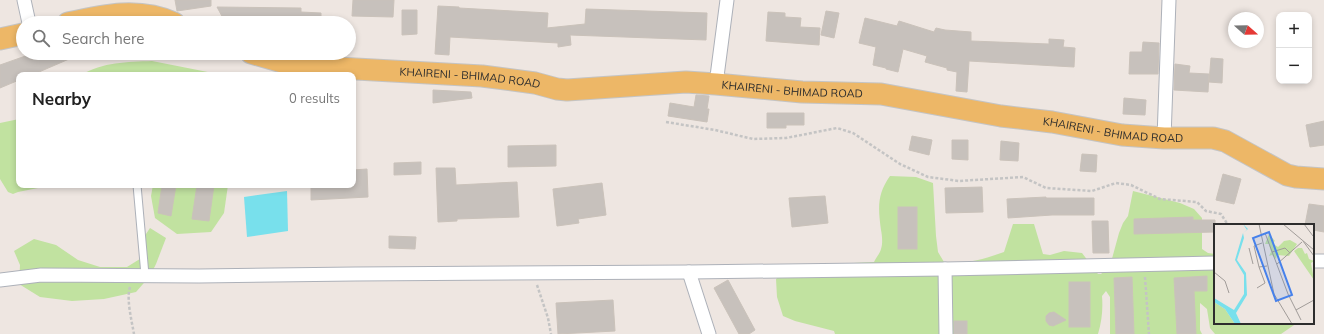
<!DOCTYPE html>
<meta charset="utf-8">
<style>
:root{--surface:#fff;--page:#f2f2f2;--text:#222;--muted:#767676;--line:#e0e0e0}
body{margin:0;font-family:Mulish,sans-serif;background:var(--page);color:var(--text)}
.controls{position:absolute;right:12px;top:12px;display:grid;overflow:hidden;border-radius:8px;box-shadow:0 2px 6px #0003}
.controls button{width:36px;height:36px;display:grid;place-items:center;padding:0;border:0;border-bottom:1px solid var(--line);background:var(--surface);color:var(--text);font:20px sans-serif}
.compass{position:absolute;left:1228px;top:12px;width:36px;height:36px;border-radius:50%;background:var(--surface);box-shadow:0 2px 6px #0003;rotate:110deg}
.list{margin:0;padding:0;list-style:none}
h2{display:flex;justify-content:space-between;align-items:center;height:52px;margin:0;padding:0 16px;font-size:17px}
h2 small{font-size:13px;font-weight:400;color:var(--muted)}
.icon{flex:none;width:22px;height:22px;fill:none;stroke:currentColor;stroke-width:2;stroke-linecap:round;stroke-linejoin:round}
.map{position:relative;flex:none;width:1324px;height:334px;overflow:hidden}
.search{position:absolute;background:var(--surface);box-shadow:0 2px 6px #0003;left:16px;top:16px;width:340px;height:44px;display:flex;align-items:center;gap:10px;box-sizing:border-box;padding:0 14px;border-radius:22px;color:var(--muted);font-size:15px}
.panel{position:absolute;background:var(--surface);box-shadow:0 2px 6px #0003;left:16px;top:72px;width:340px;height:116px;border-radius:8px}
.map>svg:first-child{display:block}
.green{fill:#c1e2a0}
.water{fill:#78e0ec}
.building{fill:#c7c1bc;stroke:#cac2ba}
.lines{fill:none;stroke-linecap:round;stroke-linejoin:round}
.lane-casing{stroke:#adb1b9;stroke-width:9}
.street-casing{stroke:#adb1b9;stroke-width:15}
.primary-casing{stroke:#c4c4c4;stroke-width:23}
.path{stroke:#c4c4c4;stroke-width:2.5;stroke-dasharray:3 2;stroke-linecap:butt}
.lane{stroke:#fff;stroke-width:7}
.street{stroke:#fff;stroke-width:13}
.primary{stroke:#edb767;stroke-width:21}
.labels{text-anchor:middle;stroke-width:3;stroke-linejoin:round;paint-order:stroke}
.street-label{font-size:11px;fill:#2d2d2d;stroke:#fff}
.inset-road{fill:none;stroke:#a19c99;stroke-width:1}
.view{fill:#4681eb;fill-opacity:0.15;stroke:#4681eb;stroke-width:2}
.inset-edge{fill:none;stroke:#2d2d2d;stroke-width:2}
</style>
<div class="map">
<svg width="1324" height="334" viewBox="0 0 1324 334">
<rect width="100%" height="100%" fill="#eee6e1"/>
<g class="green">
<path d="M152 61 223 75H81C103 62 127 62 152 61Z"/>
<path d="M19 119V185H53L18 192 13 194 8 192 0 179V123Z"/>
<path d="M890 176 916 177 933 183 936 236 938 252 944 262C965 265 984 259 1004 252L1013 224H1034L1043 254 1050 255 1064 251 1082 253 1098 274H1101L1110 266 1119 233 1123 223 1128 216 1133 191 1180 203 1194 209 1202 218V249L1208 253 1215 254V323H1297L1281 334H1215L1210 328 1207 309 1200 303V330L1202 334H1110V297L1106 291 1102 296C1103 309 1102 321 1098 334H835L834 331 795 321 783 316 777 297 776 279 792 266 874 262C876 258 880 253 881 249 883 243 882 235 881 230 878 208 877 194 890 176Z"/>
<path d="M153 185H228L224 213 211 232 177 234 155 218 151 196Z"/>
<path d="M150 228 166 238 156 264 150 276 136 292 104 299 72 301 40 297 19 284 20 265 14 251 34 239 56 245 78 260 100 267H127L143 257 142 240Z"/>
</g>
<path class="water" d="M287 191 288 231 247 237 244 197Z"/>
<g class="building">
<path d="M175 0H211V6L177 11Z"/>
<path d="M353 0H394L393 17 352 16Z"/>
<path d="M438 6 459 7V8L548 13 547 28 585 24 586 9 707 13 706 40 570 35 571 45 558 47V43L450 37 449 55 435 54Z"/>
<path d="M217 7 301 8V12L321 13V23H229L228 20H224Z"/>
<path d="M402 10H417V34L402 35Z"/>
<path d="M826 11 839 13 834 38 821 35Z"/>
<path d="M768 12 785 13V17L801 18 800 27 820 28 819 45 766 41Z"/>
<path d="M865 18 897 26 899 21 934 32 936 28 945 30 971 32V41L1049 44V39L1064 40 1063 47 1075 48 1074 67 969 61 967 92 956 91 957 72 947 70V68L925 62 927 56 903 49 898 72 886 69V68L873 65 876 47 859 43Z"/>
<path d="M1143 42 1159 43 1158 74H1129L1130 52H1142Z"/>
<path d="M34 53H83L32 75H19V80L0 88V65Z"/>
<path d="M1211 58 1223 59 1222 83 1209 82Z"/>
<path d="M1175 64 1190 66 1189 73 1209 74 1208 92 1174 90Z"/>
<path d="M433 90 471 92 472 98 433 103Z"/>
<path d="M696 95 709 96 707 109H709L707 122 668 116 670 103 694 107Z"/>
<path d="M1124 98 1146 100 1145 115 1123 114Z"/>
<path d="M767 113H804V125H786V128H767Z"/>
<path d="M1324 121V145L1310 147 1306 125Z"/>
<path d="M912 136 932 140 929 155 909 150Z"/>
<path d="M952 140H968V160L952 159Z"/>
<path d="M1001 141 1019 143 1018 161 1000 160Z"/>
<path d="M556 145V166L508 167V146Z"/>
<path d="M1082 154 1097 155 1096 172 1080 171Z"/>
<path d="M421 162V174L394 175V163Z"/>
<path d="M436 168H455L456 185 517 182 519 217 457 219V221L438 222Z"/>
<path d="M367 169 368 197 311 200V185H353V170Z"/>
<path d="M1223 174 1241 179 1234 204 1216 200Z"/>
<path d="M602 183 606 215 578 219 579 223 557 226 553 189Z"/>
<path d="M162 185H176L171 216 158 213Z"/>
<path d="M197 185H214L209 221 192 219Z"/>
<path d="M982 187 983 212 946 213 945 188Z"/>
<path d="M825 196 828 223 792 227 789 198Z"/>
<path d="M1046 197V198H1094V215H1052L1008 218 1007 199Z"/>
<path d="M1309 204 1324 206V232L1313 230V225H1305Z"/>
<rect x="898" y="207" width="19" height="42"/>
<path d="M1193 217V220H1215V232L1134 234V219Z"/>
<path d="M1092 221H1108L1109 253H1093Z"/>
<path d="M389 236 416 237 415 249 389 248Z"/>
<path d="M1207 276V291H1194L1196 334H1177L1174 278Z"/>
<path d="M1132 277 1134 334H1116L1114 278Z"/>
<path d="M728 280 755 330 749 334H739L714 288Z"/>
<rect x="1069" y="282" width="21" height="45"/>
<path d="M613 300 615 331 558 334 556 303Z"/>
<path d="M1054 312 1066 320 1053 326 1049 325 1046 321V316L1049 313Z"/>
<rect x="954" y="321" width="13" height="13"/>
</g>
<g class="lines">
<g class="lane-casing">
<path id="lane" d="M137 185 145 275"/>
</g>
<g class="street-casing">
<g id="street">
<path d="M24 0 29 23"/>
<path d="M716 84 727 0"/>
<path d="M1164 138 1169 0"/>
<path d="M1313 261H1324"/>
<path d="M945 269 946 334"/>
<path d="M689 272 709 334"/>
<path d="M0 280 41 275 199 276 355 274 689 272 945 269 1215 263"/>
</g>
</g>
<g class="primary-casing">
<g id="primary">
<path d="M68 23C104 15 139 7 174 23"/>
<path d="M0 39 23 34"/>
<path id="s1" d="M251 53 282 62 320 67 482 76 535 83 557 89 567 90 686 82 716 84 802 92 881 94 1001 116 1052 122 1122 135 1164 138H1213L1225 141 1287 175 1296 177 1324 179"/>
</g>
</g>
<g class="path">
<path d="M666 122 715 130 753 139 786 138 837 128 853 133 900 164 928 177 959 181 1023 177 1046 188 1092 191 1116 183 1131 185 1160 199 1197 202 1206 211 1221 214 1228 225"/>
<path d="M1145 277 1149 334"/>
<path d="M537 285 548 318 551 334"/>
<path d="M130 287C126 299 132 322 134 334"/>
</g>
<use href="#lane" class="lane"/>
<use href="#street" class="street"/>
<use href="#primary" class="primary"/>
</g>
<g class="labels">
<g class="street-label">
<text dy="4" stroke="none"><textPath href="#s1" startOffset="221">KHAIRENI - BHIMAD ROAD</textPath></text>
<text dy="4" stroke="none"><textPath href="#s1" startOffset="545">KHAIRENI - BHIMAD ROAD</textPath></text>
<text dy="4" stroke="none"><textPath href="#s1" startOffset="869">KHAIRENI - BHIMAD ROAD</textPath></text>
</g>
</g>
<g transform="translate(1214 224)">
<rect width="100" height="100" fill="#eee6e1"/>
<path d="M55 10 61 17 58 19 64 23 70 17 76 16 83 20 75 32 63 31 62 35 58 31 55 32 57 28 55 20H51ZM84 24H88L91 30 93 29 95 35 100 37 97 39 100 56 80 27ZM0 78 11 85 21 100H0Z" fill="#c1e2a0"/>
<path d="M29 0 34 5 29 9 30 14 23 36 32 49 33 71 22 89 27 100H21L11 85 0 78V74L20 86 30 70V51L21 36 29 9 33 6Z" fill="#78e0ec"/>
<path class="inset-road" d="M45 0 60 70 78 100M69 0 100 26M90 0 99 12M51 9 74 70 87 96M89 17 100 32M48 19 40 22 45 43 53 42M35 24 39 40M58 28 71 24 76 29M63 40 88 18M0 48 11 57 15 69M43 64 51 59 45 43M82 86 100 76"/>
<path class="view" d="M55 8 78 71 62 77 39 14Z"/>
<rect width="100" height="100" class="inset-edge"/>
</g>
</svg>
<div class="controls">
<button>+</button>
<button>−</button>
</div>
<svg class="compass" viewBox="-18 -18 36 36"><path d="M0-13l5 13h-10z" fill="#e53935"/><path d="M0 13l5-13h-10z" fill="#767676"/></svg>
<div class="search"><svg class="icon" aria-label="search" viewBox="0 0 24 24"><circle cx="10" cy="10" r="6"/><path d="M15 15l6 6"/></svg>Search here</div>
<section class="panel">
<h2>Nearby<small>0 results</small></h2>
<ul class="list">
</ul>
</section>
</div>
